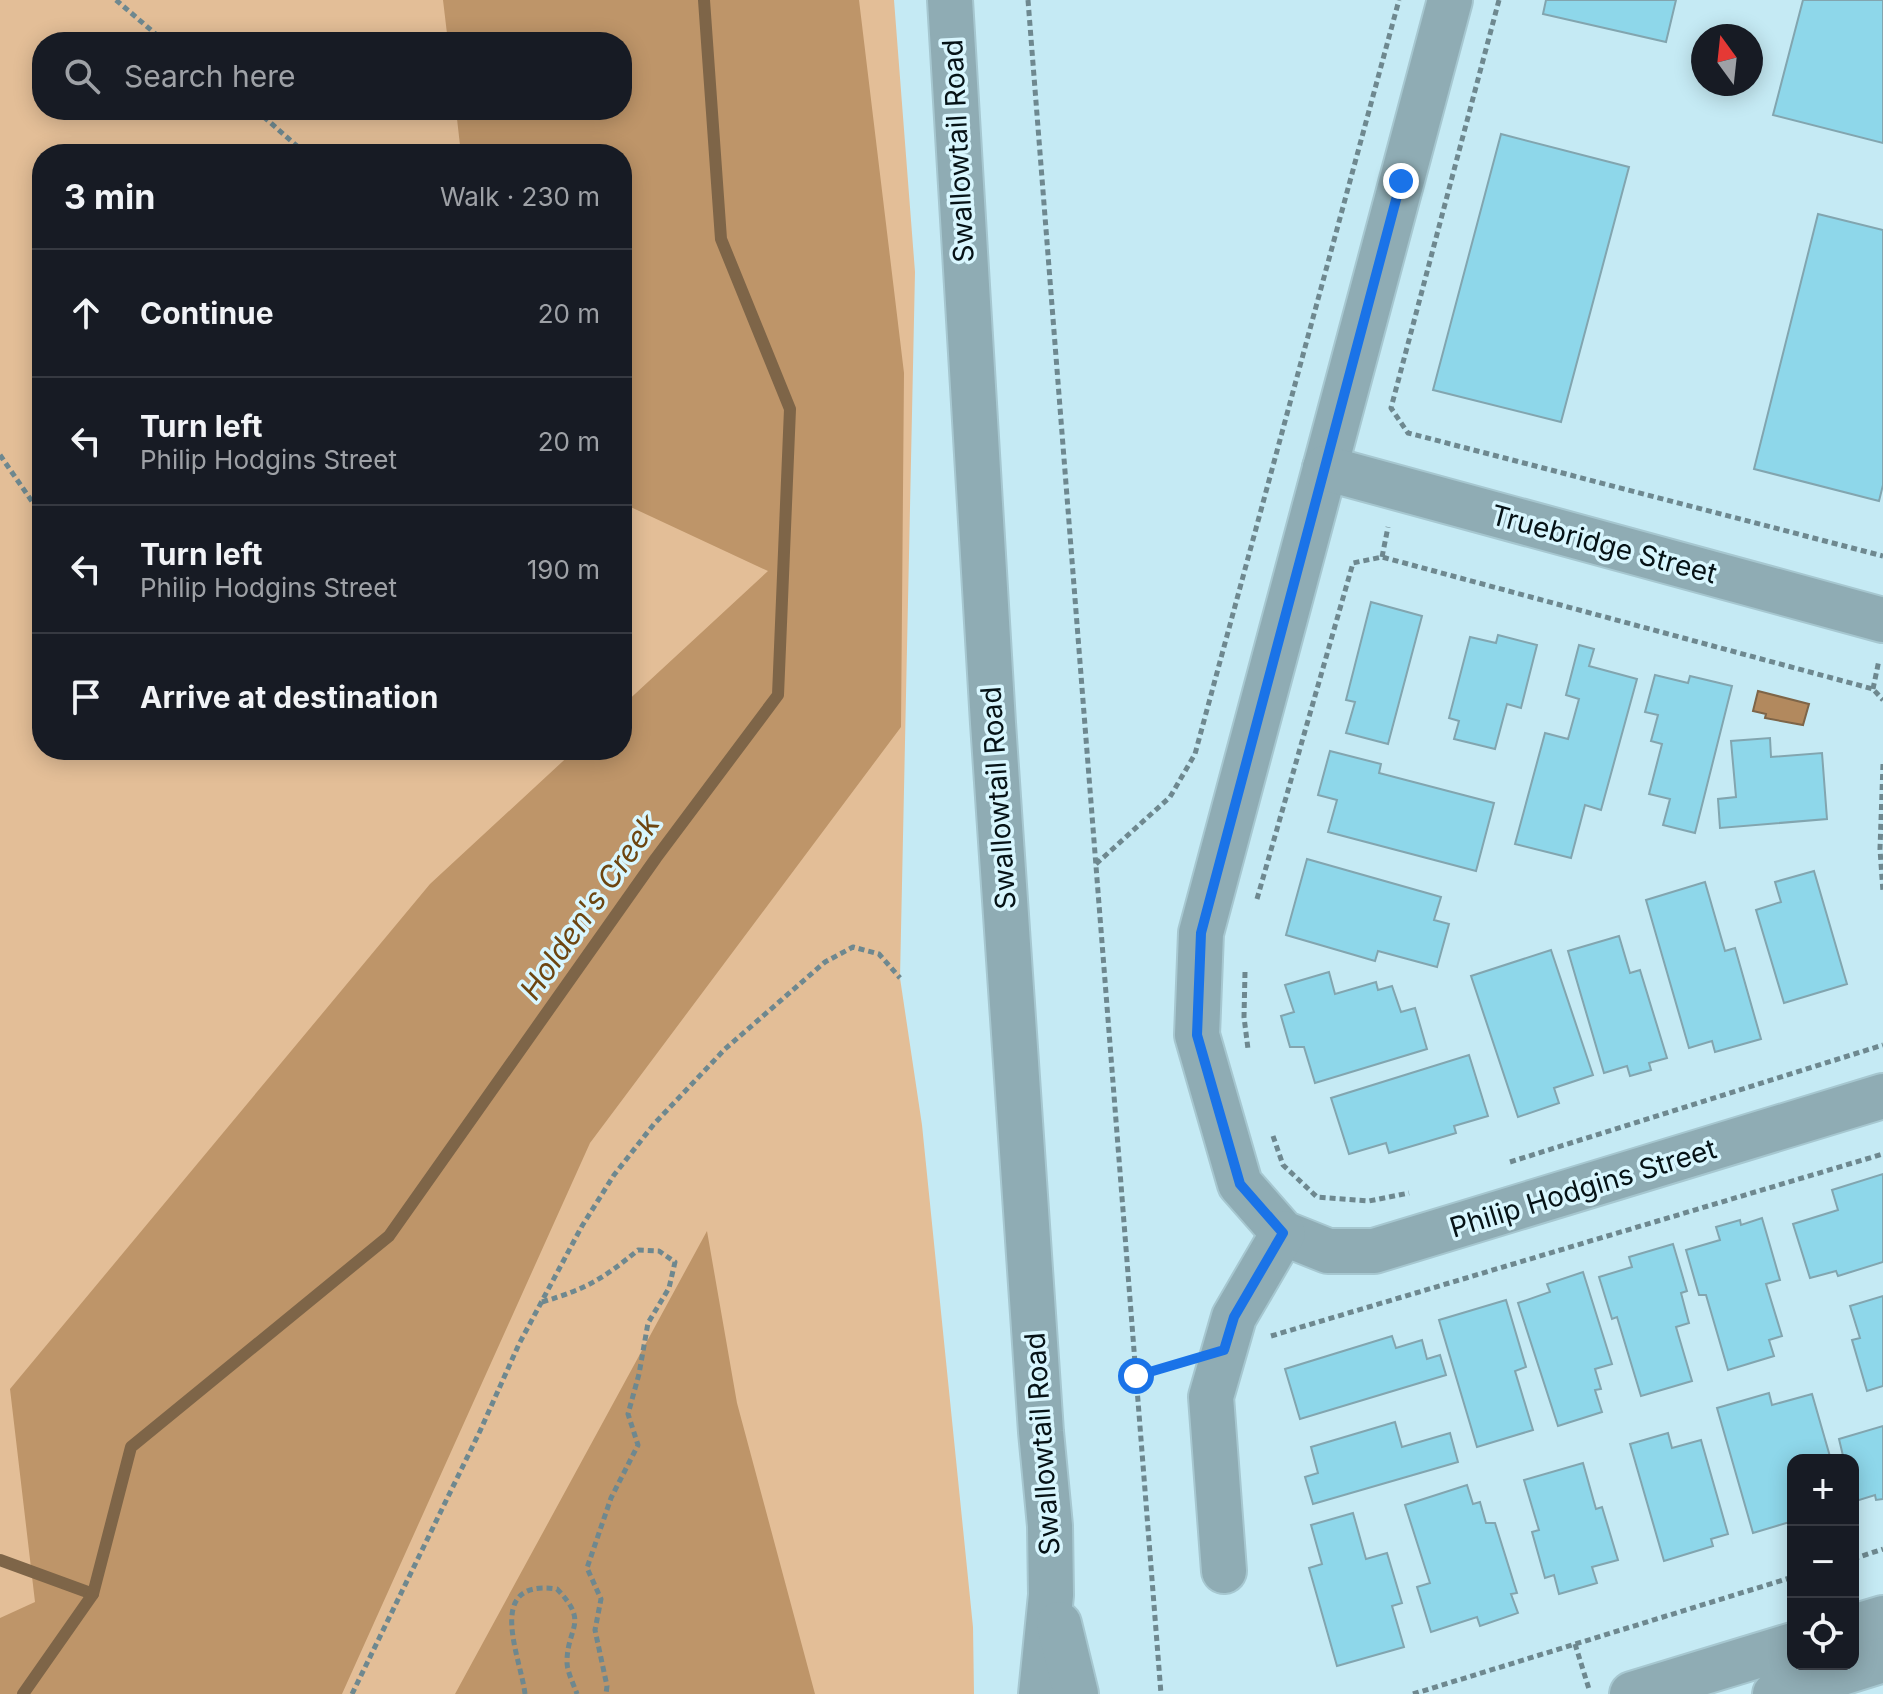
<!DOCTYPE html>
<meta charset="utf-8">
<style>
:root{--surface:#171b24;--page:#242831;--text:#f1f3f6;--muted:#9ea1a6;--line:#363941}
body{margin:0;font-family:Inter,sans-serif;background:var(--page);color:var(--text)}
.controls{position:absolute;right:24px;bottom:24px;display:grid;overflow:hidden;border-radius:16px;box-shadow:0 4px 20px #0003}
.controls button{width:72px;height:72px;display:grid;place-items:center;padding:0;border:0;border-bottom:2px solid var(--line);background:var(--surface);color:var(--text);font:40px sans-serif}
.compass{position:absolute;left:1691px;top:24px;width:72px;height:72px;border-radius:50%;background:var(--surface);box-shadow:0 4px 20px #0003;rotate:345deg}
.stop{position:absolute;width:24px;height:24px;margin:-18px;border:6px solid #1a73e8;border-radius:50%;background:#fff}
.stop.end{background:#1a73e8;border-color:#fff;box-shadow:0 2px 8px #0008}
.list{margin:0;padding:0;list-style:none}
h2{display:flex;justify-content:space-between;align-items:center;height:104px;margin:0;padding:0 32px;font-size:34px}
h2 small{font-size:26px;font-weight:400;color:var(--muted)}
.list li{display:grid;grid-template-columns:52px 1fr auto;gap:24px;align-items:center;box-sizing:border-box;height:128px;padding:0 32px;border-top:2px solid var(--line)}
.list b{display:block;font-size:30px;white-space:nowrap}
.list p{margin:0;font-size:26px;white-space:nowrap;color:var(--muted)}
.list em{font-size:26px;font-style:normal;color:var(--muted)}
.icon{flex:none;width:44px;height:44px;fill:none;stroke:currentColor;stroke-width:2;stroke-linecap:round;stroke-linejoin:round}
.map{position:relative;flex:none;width:1883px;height:1694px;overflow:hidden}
.search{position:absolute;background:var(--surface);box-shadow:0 4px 20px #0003;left:32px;top:32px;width:600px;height:88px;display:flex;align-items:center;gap:20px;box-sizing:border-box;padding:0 28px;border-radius:32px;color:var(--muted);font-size:30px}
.panel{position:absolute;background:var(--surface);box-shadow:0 4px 20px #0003;left:32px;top:144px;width:600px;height:616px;border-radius:32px}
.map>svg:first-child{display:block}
.green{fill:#e3be97;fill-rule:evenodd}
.forest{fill:#be9569}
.water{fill:#b2895e;stroke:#7e6548;stroke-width:2}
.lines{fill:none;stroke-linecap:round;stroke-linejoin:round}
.stream{stroke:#7e6548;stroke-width:12}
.building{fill:#8ed7ea;stroke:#82a5af;stroke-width:2}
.minor-casing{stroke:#a6c7d0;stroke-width:48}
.tertiary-casing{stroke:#a6c7d0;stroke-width:48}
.path{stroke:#6e888f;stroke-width:5;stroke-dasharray:6 4;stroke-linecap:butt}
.minor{stroke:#8facb4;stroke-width:44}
.tertiary{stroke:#8facb4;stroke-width:44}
.route{stroke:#1a73e8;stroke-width:10}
.labels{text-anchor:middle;stroke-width:7;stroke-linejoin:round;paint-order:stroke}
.street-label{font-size:28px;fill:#061216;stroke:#d8f6fe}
.water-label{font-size:30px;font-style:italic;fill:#6d4510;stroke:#d8f6fe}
</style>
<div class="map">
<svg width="1883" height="1694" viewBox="0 0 1883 1694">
<rect width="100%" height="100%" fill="#c5eaf4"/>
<path class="green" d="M0 0H894L915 272 900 978 922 1125 973 1627 974 1694H0ZM42 42H622V110H42ZM42 154H622V750H42Z"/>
<g class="forest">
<path d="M443 0H859L904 373 901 727 590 1143 342 1694H0V1618L35 1602 10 1389 430 884 575 750H622V706L768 571 622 503V154H461L456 110H622V42H448Z"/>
<path d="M707 1231 737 1403 815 1694H455Z"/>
</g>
<path class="water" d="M1758 691 1809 704 1803 725 1765 718 1766 714 1753 711Z"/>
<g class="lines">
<g class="stream">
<path d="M0 1560 93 1594"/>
<path d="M23 1694 93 1594 131 1447 389 1236 656 858 778 695 790 409 721 239 704 0"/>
</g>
</g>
<g class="building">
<path d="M1546 0H1676L1666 42 1543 14Z"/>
<path d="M1803 0H1883V143L1773 115Z"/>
<path d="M1501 134 1629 167 1561 422 1433 390Z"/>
<path d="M1818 214 1883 230V485L1879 501 1754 469Z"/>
<path d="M1371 602 1422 616 1388 744 1346 733 1355 702 1346 700Z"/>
<path d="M1498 635 1537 645 1521 708 1507 704 1495 749 1454 739 1459 721 1449 718 1470 637 1496 643Z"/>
<path d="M1579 645 1594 649 1589 666 1637 679 1601 810 1585 805 1571 858 1515 844 1545 733 1568 739 1579 699 1566 695Z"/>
<path d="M1655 675 1688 683 1690 676 1732 686 1695 833 1663 825 1670 799 1649 794 1662 744 1651 741 1658 715 1645 712Z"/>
<path d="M1770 738 1771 757 1822 753 1827 819 1720 828 1718 799 1736 797 1731 741Z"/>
<path d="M1330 751 1381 764 1379 773 1494 803 1476 871 1328 832 1337 800 1318 795Z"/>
<path d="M1307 859 1441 897 1434 920 1449 924 1437 967 1378 951 1375 961 1286 935Z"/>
<path d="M1814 871 1847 984 1784 1003 1756 910 1781 902 1775 882Z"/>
<path d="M1705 882 1725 951 1735 948 1761 1039 1715 1052 1712 1041 1689 1048 1646 900Z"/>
<path d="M1619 936 1630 973 1640 970 1667 1058 1649 1063 1651 1070 1630 1076 1627 1066 1604 1073 1568 951Z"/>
<path d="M1551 950 1593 1075 1554 1088 1559 1103 1518 1117 1471 976Z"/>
<path d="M1329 972 1335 994 1376 982 1378 990 1392 986 1401 1012 1415 1008 1427 1049 1315 1083 1304 1047H1290L1281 1016 1294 1012 1285 985Z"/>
<path d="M1469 1055 1488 1116 1454 1126 1456 1133 1389 1153 1386 1143 1349 1154 1331 1098Z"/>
<path d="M1883 1174V1262L1838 1276 1836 1271 1810 1278 1793 1224 1838 1210 1832 1190Z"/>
<path d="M1762 1218 1780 1280 1766 1284 1782 1336 1769 1340 1774 1356 1728 1370 1706 1295H1699L1686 1250 1720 1240 1716 1227 1740 1220 1741 1225Z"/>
<path d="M1673 1244 1687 1291 1681 1293 1689 1323 1676 1327 1692 1381 1641 1396 1617 1317 1612 1319 1599 1277 1632 1267 1629 1257Z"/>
<path d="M1583 1272 1612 1364 1595 1369 1601 1389 1595 1390 1602 1412 1558 1426 1518 1303 1550 1292 1547 1284Z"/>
<path d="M1883 1296V1386L1867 1391 1852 1340 1860 1338 1850 1306Z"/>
<path d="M1506 1300 1526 1367 1515 1371 1533 1430 1477 1447 1439 1320Z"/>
<path d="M1392 1336 1396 1348 1422 1340 1427 1359 1440 1355 1446 1375 1300 1419 1285 1369Z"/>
<path d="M1769 1393 1772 1405 1812 1394 1831 1460H1793V1521L1753 1533 1717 1408Z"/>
<path d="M1395 1422 1402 1447 1450 1433 1458 1462 1313 1504 1305 1477 1318 1473 1311 1447Z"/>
<path d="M1883 1426V1499L1876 1500 1875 1495 1853 1502V1460H1844L1839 1439Z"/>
<path d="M1668 1433 1672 1448 1701 1440 1728 1534 1711 1539 1713 1546 1664 1561 1630 1444Z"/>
<path d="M1583 1463 1596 1509 1602 1507 1618 1560 1592 1567 1597 1583 1559 1594 1554 1575 1545 1578 1532 1532 1539 1530 1524 1480Z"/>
<path d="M1467 1485 1473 1504 1480 1502 1486 1523H1495L1517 1593 1511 1594 1518 1613 1480 1626 1477 1617 1431 1632 1417 1587 1430 1583 1405 1505Z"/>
<path d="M1353 1513 1366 1559 1387 1553 1402 1603 1392 1606 1404 1647 1337 1666 1309 1568 1322 1564 1311 1525Z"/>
</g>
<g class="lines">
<g class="minor-casing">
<g id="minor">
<path d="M1450 0 1201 933 1197 1035 1240 1184 1283 1233 1328 1251H1374L1883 1096"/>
<path d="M1325 468 1883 620"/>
<path d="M1224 1571 1211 1397 1234 1317 1283 1233"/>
</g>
</g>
<g class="tertiary-casing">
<g id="tertiary">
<path d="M950 0 993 723 1041 1432 1050 1526 1051 1595 1041 1694"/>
<path d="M1059 1624 1076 1694"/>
<path d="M1853 1627 1883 1618"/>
<path d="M1632 1694 1793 1645"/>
<path d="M1775 1694 1883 1660"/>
</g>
</g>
<g class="path">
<path d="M116 0 165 42"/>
<path d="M1028 0 1161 1694"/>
<path d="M1499 0 1391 408 1408 433 1883 556"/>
<path d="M256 110 306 154"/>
<path d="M0 455 42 516"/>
<path d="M1382 557 1388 527"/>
<path d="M1873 689 1879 660"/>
<path d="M1883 764 1880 849 1883 892"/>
<path d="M1096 864 1170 797 1195 754 1399 0"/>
<path d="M1257 899 1353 563 1382 557 1873 689 1883 700"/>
<path d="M1245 972 1244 1017 1248 1049"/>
<path d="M1273 1136 1283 1165 1317 1197 1369 1201 1409 1193"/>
<path d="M1510 1162 1883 1045"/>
<path d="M542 1302C586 1289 603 1279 638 1250L659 1251 675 1262 669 1288 648 1323 639 1374 628 1414 638 1445 611 1498 587 1568 601 1599 595 1630 607 1686 606 1694"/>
<path d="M1271 1336 1883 1154"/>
<path d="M1136 1376 1177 1364"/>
<path d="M1853 1559 1883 1549"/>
<path d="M1575 1644 1589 1689"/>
<path d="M352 1694 480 1431 519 1344 582 1226 614 1175 654 1124 725 1049 825 962 853 947 879 954 900 978"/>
<path d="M525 1694C521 1658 483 1578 557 1589 590 1623 567 1627 567 1662 567 1672 574 1685 577 1694"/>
<path d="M1413 1694 1793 1577"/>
</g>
<use href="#minor" class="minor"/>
<use href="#tertiary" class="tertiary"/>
</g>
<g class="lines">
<path class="route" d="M1136 1376 1224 1350 1234 1317 1283 1233 1240 1184 1197 1035 1201 933 1401 181"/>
</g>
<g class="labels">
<g class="street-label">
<text transform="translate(958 151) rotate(-93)" y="10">Swallowtail Road</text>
<text transform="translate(1604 544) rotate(15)" y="10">Truebridge Street</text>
<text transform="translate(998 798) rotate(-94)" y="10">Swallowtail Road</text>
<text transform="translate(1583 1188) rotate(-17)" y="10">Philip Hodgins Street</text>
<text transform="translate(1042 1444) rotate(-94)" y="10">Swallowtail Road</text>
</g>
<g class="water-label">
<text transform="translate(590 907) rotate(-55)" y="10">Holden's Creek</text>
</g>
</g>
</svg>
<div class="controls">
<button>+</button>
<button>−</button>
<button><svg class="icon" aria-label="locate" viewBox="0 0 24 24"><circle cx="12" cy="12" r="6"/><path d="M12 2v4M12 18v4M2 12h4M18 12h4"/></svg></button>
</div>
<svg class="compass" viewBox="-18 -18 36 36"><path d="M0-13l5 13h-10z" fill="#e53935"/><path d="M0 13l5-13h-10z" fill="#9ea1a6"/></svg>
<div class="stop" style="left:1136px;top:1376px"></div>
<div class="stop end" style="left:1401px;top:181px"></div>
<div class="search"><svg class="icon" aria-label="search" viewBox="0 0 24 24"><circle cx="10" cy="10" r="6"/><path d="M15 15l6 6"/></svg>Search here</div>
<section class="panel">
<h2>3 min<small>Walk · 230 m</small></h2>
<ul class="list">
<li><svg class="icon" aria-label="ahead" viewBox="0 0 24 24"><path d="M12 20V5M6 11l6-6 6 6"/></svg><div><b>Continue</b></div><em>20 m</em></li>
<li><svg class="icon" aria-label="left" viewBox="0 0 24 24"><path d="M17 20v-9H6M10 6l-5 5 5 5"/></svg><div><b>Turn left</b><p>Philip Hodgins Street</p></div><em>20 m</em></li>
<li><svg class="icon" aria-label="left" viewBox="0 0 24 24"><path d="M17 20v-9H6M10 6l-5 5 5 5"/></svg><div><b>Turn left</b><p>Philip Hodgins Street</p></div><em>190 m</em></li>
<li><svg class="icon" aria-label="arrive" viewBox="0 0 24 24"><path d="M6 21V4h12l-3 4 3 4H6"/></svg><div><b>Arrive at destination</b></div></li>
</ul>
</section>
</div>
